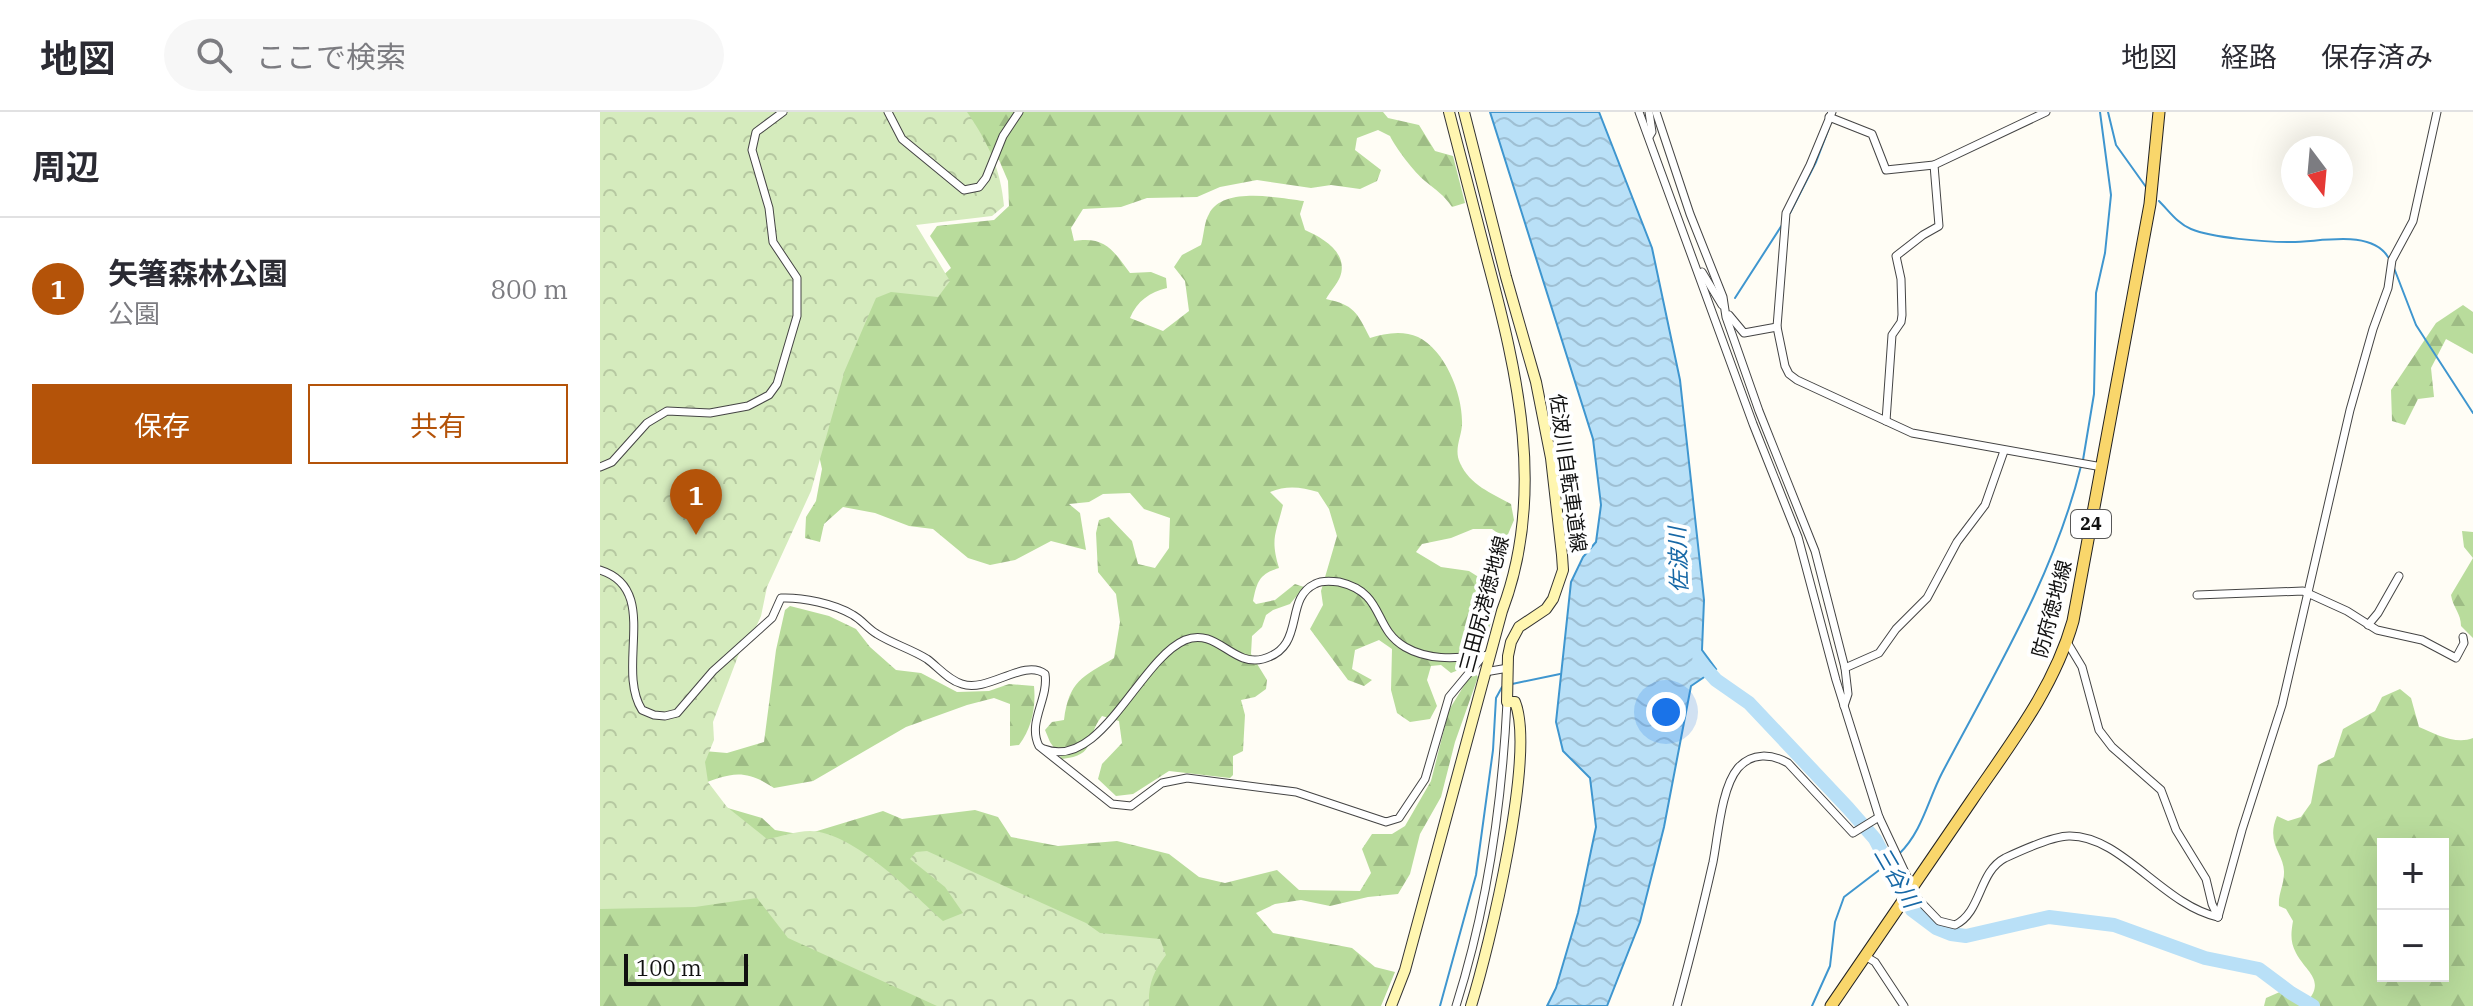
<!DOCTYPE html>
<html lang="ja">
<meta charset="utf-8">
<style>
:root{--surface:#fff;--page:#f7f7f7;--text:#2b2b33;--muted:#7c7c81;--line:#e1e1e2;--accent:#b45309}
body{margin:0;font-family:"IBM Plex Serif","Noto Sans JP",serif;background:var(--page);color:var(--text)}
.controls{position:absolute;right:24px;bottom:24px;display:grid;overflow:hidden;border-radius:0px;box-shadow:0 8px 32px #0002}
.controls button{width:72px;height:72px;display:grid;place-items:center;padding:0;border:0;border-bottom:2px solid var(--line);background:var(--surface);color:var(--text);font:40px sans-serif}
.compass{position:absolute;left:1681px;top:24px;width:72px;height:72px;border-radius:50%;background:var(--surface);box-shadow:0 8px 32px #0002;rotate:164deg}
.scale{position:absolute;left:24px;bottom:20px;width:124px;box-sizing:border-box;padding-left:8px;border:4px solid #111;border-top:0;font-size:22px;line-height:28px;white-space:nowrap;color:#111;-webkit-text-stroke:6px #fff;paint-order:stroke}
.you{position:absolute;left:1066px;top:600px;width:28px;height:28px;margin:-20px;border:6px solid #fff;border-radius:50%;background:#1a73e8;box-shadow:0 0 0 12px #1a73e833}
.badge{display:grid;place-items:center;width:52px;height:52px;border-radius:50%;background:var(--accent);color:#fff;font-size:26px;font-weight:700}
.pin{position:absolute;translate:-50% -66px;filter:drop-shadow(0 2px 4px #0008)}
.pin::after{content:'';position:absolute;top:42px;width:28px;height:24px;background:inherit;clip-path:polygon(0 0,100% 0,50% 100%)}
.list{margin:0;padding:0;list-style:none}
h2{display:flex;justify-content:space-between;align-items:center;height:104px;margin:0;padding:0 32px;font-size:34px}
h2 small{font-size:26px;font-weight:400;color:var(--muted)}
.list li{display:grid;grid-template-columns:52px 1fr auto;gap:24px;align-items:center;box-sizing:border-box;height:144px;padding:0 32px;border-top:2px solid var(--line)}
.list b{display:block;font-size:30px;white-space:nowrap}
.list p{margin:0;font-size:26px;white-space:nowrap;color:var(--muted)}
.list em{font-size:26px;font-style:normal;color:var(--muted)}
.actions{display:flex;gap:16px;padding:24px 32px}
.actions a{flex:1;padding:18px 0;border:2px solid var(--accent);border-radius:0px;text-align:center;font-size:28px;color:var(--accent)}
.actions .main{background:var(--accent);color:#fff}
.icon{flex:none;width:44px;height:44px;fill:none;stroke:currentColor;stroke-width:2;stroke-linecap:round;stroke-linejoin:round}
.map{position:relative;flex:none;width:1873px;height:894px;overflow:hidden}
header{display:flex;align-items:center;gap:48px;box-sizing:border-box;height:112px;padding:0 40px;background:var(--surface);border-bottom:2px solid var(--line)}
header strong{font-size:38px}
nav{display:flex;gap:44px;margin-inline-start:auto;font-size:28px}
.search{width:560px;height:72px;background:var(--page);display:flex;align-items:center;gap:20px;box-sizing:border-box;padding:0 28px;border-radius:44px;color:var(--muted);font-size:30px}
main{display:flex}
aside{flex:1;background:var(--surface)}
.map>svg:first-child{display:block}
.forest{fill:url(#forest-firs);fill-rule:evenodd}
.park{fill:url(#park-crowns)}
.water{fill:url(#water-waves);stroke:#3f96cf;stroke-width:2}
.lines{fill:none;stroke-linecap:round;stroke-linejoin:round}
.stream{stroke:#3f96cf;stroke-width:2}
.river{stroke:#b9e0f7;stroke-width:14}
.minor-casing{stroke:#444;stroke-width:9}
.secondary-casing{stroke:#333;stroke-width:12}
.primary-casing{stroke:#222;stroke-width:13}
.minor{stroke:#fff;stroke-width:7}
.secondary{stroke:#fff6b0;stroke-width:10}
.primary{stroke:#f9d66b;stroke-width:11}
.labels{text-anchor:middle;stroke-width:8;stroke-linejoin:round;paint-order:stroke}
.shield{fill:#fff;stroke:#585858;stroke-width:2}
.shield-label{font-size:18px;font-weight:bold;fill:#111}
.street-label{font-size:20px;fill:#111;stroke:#fff}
.water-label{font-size:22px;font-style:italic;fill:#1768a6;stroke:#fff}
</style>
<header>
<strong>地図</strong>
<div class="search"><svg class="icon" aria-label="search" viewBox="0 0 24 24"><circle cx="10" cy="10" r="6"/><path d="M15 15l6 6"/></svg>ここで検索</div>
<nav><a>地図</a><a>経路</a><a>保存済み</a></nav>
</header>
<main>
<aside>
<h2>周辺<small></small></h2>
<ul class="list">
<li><span class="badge">1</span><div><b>矢箸森林公園</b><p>公園</p></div><em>800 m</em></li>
</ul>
<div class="actions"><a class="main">保存</a><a>共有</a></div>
</aside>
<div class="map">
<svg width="1873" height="894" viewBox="0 0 1873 894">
<defs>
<pattern id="forest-firs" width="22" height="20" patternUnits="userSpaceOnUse" patternTransform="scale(2)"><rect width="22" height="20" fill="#b9dc9c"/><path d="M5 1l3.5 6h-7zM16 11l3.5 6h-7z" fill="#9ebc85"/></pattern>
<pattern id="park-crowns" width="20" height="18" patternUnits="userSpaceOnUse" patternTransform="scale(2)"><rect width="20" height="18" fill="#d5ebbd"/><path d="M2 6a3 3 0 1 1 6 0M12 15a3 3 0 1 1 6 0" fill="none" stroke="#b6c8a1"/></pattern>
<pattern id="water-waves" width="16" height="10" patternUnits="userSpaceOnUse" patternTransform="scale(2)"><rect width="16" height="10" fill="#b9e0f7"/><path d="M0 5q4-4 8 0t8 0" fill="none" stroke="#9ebfd3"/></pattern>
</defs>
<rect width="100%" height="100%" fill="#fffdf5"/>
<g class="forest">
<path d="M322 0H783L788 6 819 13 835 39 853 44 865 91 852 95C844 83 836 78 825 69 815 61 795 35 790 24L778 18 757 26 755 38 781 58 777 69 760 77 731 73 711 76 657 68 620 75 597 85 547 86 521 95 483 97 471 116 474 129C505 124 513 138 530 161L551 160 566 166 567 176C550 180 537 189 530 206L563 219 589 199 585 169 574 155 582 143 601 133C604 123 604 110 609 102 623 74 679 86 704 89L700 102 705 118C723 126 749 141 740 165 737 172 730 180 726 187 754 193 757 200 770 226 785 221 803 218 818 225 845 238 862 281 862 309 863 323 853 336 860 351 870 373 891 381 911 392L914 408 906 427 892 417H873L851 426 822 432 816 440 841 455 869 459 896 476C898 504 880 551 851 561L841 553 831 554 827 568 837 594 830 607 810 610 797 601 791 578 792 537 779 528 755 538 752 557 772 568 764 574 748 568 710 517 723 493 721 479 737 424 729 397 718 380C701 375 687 373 670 380L683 393C676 422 670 426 679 456 659 462 657 470 653 489L656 492 675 488 695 472 704 475 690 492 673 498 666 503 662 515 652 524 651 542 667 568 666 577 655 585 641 588 645 603 643 639 633 644V663L630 666 569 659 533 682 516 684 498 667 502 652 522 631 519 609 502 604C484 627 498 643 462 647L450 630 445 618 452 610 464 608C469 569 482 565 514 546L520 510 516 482 498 460 496 421 499 408 509 405 532 429 538 452 555 456 569 436 570 406 544 397 530 381 503 382 489 390 469 392 480 401 486 438 451 429 415 448 390 453 368 446 333 417 309 414 275 401 243 395 224 412 220 430 205 426 206 405 216 389 222 357 217 334 242 172 336 170 351 156 330 124 337 114 394 108 409 94 408 69 399 48 378 45Z"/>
<path d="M1863 193 1873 200V242L1846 227 1831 256 1834 285 1818 287 1805 313 1792 309 1791 278 1836 211Z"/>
<path d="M1862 419 1873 420V526L1861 514C1861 501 1853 496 1851 483L1873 446 1864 435Z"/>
<path d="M190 494 229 504 256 517 270 535 296 558 321 561 357 580 389 579 409 572 434 574C436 595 432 616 419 633L410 634V592L394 586 367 593 306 615 213 669 174 676C142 655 130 662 96 674L107 690 162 706 175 718 204 723 283 699 302 707 375 698 398 705 411 725 458 734 517 729 569 742 599 765 625 771 677 758 699 778 760 779 771 761 762 737 772 722H792L805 714 831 669 849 598 873 559 878 565 855 630 841 685 820 722 810 762 798 782 768 785 730 794 701 788 675 792 656 801 673 821 752 836 775 855 795 860 781 894H0V586L104 639 127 641 164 630 176 538 185 498Z"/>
<path d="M1800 577 1811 586 1819 615C1835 622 1856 633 1873 626V894H1664L1666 886 1682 879 1697 888 1707 890C1726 868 1706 860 1696 841 1690 830 1691 821 1693 809L1686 797 1679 794C1678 782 1684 773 1684 761 1685 742 1665 732 1677 704L1688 709 1701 705 1711 691 1718 653 1734 645 1743 617 1775 599 1782 585ZM1783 732H1843V864H1783Z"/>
</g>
<path class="park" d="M0 0H367C388 30 401 58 404 94L392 104 316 113 350 169 338 185 291 180 276 186 245 258 211 379 167 475 161 504 156 515 143 531 113 610 114 628 105 650 108 670 127 695 167 727C180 725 196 719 210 719 254 720 312 781 343 809L363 801 345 775 310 747 316 740 327 739 486 811 500 821 560 827 566 843C553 860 548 873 549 894H337L188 826 157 786 95 795 0 797Z"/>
<path class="water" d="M890 0H999L1052 136 1080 268 1104 488 1102 538 1116 557 1091 574 1064 715 1040 810 1007 894H947L956 876 978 801 996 715 990 666 963 639 956 610 971 470 983 445 996 430 1001 393 993 327Z"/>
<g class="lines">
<g class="stream">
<path d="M1508 0 1516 33 1546 75"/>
<path d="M1559 89C1569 99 1578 112 1591 117 1613 126 1664 130 1689 130 1717 131 1770 116 1788 145"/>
<path d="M1190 101 1216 50 1229 16"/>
<path d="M1794 156 1816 213 1873 301"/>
<path d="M1135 186 1182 113"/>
<path d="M1483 348 1494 282 1496 181 1505 141 1511 83 1500 0"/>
<path d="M912 572 960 562"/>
<path d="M1299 742C1322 720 1328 688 1342 661 1394 562 1454 464 1481 354"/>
<path d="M840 894 876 763 893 638 896 586 902 575"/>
<path d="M1212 894 1230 854 1235 810 1244 785 1295 746"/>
</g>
<path class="river" d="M1099 549 1116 568 1149 591 1248 696 1275 727 1312 798 1336 816 1351 822 1366 824 1449 805 1514 813 1605 846 1659 857 1691 881 1713 894"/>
<g class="minor-casing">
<g id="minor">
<path d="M288 0 302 27 364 78 379 75 386 66 403 24 419 0"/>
<path d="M1039 0 1153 312 1198 425 1236 568 1279 705 1317 786 1339 809 1355 813C1382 800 1378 760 1405 746 1420 739 1453 724 1469 724 1521 723 1563 793 1618 805"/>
<path d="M1049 0 1052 20 1049 25"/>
<path d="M1056 0 1090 102 1123 185 1126 205 1159 299 1215 439 1245 556 1248 582 1244 594"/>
<path d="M1232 0 1210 53 1186 101 1177 215 1185 254 1189 262 1197 268 1312 321 1502 355"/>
<path d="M1229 5 1272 22 1286 58 1334 53"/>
<path d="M1102 160 1122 193"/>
<path d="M1129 203 1144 221 1177 215"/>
<path d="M1286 309 1292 223 1301 210 1302 203 1301 167 1296 144 1323 123 1339 114 1334 53 1446 0"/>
<path d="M0 355 12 350 47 311 67 299 110 301 148 294 169 283 177 272 197 204V166L173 130 169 96 152 38 156 20 183 0"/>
<path d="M0 458C61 477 15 555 42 598L54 603 65 604 77 601 113 559 172 506 181 486C202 485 235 492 253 503 262 508 268 517 277 522 293 532 311 537 327 547 338 555 348 568 362 572 388 581 424 546 445 562 449 587 427 610 439 634L512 692 531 694 562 671 587 666 696 680 786 710 799 706 825 667 849 585 883 544 890 542"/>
<path d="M1597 483 1703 479 1747 499 1777 518 1822 528 1856 546 1864 531 1863 525"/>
<path d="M1768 513 1778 501 1799 464"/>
<path d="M1467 530 1482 555 1499 618 1512 635 1561 678 1576 718 1606 767 1612 792 1618 805"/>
<path d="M1245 556 1279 541 1296 517 1327 486 1357 430 1385 393 1404 339"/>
<path d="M885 560 908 556"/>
<path d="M444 637C501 659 539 548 585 528 617 515 632 555 663 547 707 535 683 487 715 472 722 468 732 469 739 470 786 481 772 516 805 535 829 549 856 546 882 544"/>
<path d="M1618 805 1642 718 1682 593 1750 298 1773 217 1788 176 1792 148 1813 109 1837 0"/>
<path d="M1265 844 1275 850 1304 894"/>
<path d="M856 894C887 796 902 692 907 590"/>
<path d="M1077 894C1090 846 1102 799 1113 750 1118 725 1121 676 1138 656 1152 640 1172 642 1188 651L1253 721 1279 705"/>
</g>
</g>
<g class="secondary-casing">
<g id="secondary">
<path d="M864 0 906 165 936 270 951 346 962 443 963 458 953 487 946 497 919 515 911 530 908 544 907 590H915C936 642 889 836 871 894"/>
<path d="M791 894 805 858 902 499C946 383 918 262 887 147 874 98 862 49 849 0"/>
</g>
</g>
<g class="primary-casing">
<path id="primary" d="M1231 894C1278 826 1325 757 1372 688 1411 631 1454 576 1473 509L1550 92 1559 0"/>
</g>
<use href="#minor" class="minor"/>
<use href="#secondary" class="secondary"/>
<use href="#primary" class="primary"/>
</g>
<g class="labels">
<rect class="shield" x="1471" y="398" width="40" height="28" rx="6"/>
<g class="shield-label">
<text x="1491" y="418">24</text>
</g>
<g class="street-label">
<text transform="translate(968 361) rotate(82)" y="7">佐波川自転車道線</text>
<text transform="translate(884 492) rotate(-75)" y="7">三田尻港徳地線</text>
<text transform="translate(1452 497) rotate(-75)" y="7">防府徳地線</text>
</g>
<g class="water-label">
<text transform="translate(1078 448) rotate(-92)" y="8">佐波川</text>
<text transform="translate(1297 765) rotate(60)" y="8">三谷川</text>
</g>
</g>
</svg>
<div class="controls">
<button>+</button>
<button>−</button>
</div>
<svg class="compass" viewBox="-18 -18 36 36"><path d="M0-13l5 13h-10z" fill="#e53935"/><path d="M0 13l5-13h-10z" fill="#7c7c81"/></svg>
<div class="scale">100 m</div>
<div class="you"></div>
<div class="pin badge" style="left:96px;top:423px">1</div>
</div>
</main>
